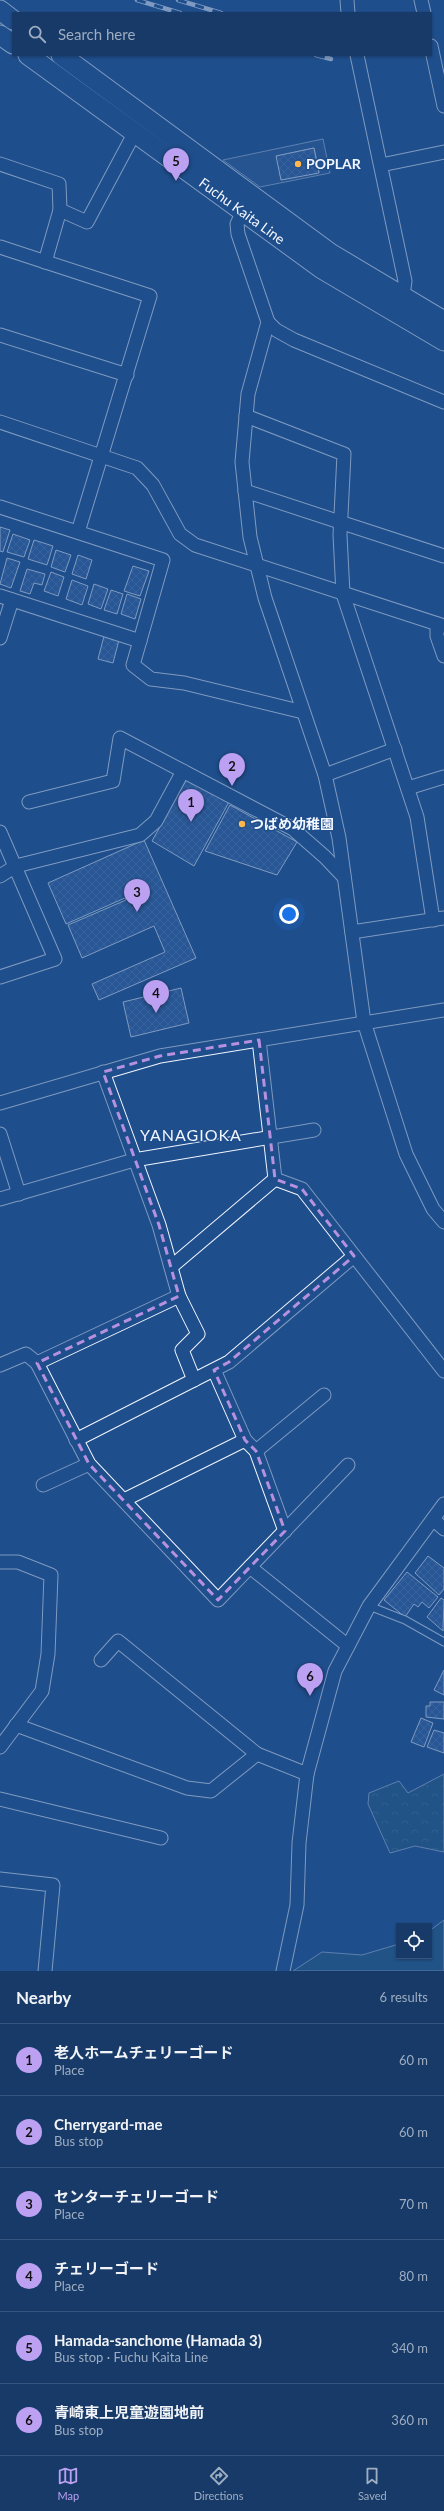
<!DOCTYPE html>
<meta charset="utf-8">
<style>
:root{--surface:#173a69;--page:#244571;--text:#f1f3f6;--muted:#9eadc0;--line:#36547d;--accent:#bca0f2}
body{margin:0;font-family:Lato,"Noto Sans JP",sans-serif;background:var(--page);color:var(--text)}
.controls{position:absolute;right:12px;bottom:12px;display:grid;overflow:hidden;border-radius:0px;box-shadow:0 1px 3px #0004}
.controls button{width:36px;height:36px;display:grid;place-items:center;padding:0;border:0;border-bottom:1px solid var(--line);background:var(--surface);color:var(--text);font:20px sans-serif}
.you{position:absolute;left:289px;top:914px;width:14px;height:14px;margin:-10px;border:3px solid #fff;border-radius:50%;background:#1a73e8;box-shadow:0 0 0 6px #1a73e833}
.badge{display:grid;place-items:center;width:26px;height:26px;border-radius:50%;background:var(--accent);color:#111;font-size:13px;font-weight:700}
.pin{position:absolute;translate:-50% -33px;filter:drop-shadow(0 1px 2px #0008)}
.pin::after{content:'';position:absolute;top:21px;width:14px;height:12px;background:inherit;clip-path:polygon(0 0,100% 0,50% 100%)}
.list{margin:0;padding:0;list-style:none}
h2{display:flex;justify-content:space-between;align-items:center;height:52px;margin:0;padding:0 16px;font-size:17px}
h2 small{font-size:13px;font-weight:400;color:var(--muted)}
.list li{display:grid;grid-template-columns:26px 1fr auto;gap:12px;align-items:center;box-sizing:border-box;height:72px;padding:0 16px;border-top:1px solid var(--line)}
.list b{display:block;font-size:15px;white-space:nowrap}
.list p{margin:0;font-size:13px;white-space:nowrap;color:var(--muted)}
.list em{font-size:13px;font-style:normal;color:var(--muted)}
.icon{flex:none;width:22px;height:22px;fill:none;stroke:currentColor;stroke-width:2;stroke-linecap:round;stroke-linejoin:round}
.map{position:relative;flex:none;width:444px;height:1971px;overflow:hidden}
.search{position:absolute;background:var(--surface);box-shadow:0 1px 3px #0004;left:12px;right:12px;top:12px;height:44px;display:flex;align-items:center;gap:10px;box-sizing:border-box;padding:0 14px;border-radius:0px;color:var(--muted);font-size:15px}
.sheet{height:484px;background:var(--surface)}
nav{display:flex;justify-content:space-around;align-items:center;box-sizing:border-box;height:56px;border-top:1px solid var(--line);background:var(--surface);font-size:11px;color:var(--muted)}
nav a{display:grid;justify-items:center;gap:2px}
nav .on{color:var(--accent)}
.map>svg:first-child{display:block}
.grass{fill:#245a82;stroke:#a8bbd7}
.forest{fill:url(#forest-crowns);stroke:#a8bbd7}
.parking{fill:#305b95;stroke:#a8bbd7;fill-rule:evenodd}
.building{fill:url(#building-cross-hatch);stroke:#f2f6ff}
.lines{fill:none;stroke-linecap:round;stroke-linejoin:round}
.lane-casing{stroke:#f2f6ff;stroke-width:9}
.street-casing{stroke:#f2f6ff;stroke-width:15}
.secondary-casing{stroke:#f2f6ff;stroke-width:21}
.lane{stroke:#1f4e8c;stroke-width:7}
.street{stroke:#1f4e8c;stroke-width:13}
.secondary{stroke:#1f4e8c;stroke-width:19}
.rail-casing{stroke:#f2f6ff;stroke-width:4.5}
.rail{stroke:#1f4e8c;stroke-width:3;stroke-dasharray:9;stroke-linecap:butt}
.marked{fill:none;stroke:#b691df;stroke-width:3;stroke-dasharray:8 5;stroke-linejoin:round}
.poi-dot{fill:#ffb74d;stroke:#1f4e8c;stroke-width:1.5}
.labels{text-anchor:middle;stroke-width:3;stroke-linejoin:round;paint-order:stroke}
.poi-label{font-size:14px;font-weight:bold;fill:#f2f6ff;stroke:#1f4e8c;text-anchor:start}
.street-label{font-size:14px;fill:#f2f6ff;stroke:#1f4e8c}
.quarter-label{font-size:16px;letter-spacing:1px;fill:#f2f6ff;stroke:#1f4e8c}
</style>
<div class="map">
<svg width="444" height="1971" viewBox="0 0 444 1971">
<defs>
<pattern id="forest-crowns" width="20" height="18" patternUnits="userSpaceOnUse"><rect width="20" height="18" fill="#245a82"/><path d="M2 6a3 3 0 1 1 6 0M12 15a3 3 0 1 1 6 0" fill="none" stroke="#447295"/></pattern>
<pattern id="building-cross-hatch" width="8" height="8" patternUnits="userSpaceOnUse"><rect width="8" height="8" fill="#3563a3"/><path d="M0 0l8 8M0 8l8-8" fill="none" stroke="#537ab1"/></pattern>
</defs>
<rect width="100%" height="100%" fill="#1f4e8c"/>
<path class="grass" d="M444 1920V1971H293L322 1952 362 1955 399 1944V1956H429V1931Z"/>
<path class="forest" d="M444 1774V1852L415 1846 390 1853 368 1804 369 1793 399 1781 408 1793Z"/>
<path class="parking" d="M323 139 330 173 260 187 223 160ZM314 148 319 172 281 180 277 156Z"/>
<g class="building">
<path d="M314 148 319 173 281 180 276 156Z"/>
<path d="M0 527 10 530 3 552 0 551Z"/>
<path d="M13 534 30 540 24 557 7 552Z"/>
<path d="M34 540 53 546 47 565 28 559Z"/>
<path d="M56 550 71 555 65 572 51 567Z"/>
<path d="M78 555 92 560 86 579 72 574Z"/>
<path d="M7 558 20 562 11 588 0 584Z"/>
<path d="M133 566 149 571 140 596 124 591Z"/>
<path d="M27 569 45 574 42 585 34 583 30 594 20 591Z"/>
<path d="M51 572 64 577 58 596 44 591Z"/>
<path d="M72 580 88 586 82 605 66 599Z"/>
<path d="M94 584 108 589 101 609 88 604Z"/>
<path d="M111 590 123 594 117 614 104 610Z"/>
<path d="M127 594 141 599 135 619 121 614Z"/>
<path d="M104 636 119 640 113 663 98 659Z"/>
<path d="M186 780 229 802 194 866 152 841Z"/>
<path d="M230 805 297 842 277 875 205 851Z"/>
<path d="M144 840 196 958 99 1000 92 984 165 952 154 926 82 958 68 925 126 900 125 898 66 924 48 883Z"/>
<path d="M181 988 189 1023 131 1037 123 1002Z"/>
<path d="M428 1556 444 1568V1589L439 1595 415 1573Z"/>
<path d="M407 1572 438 1597 429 1608 422 1602 418 1607 414 1604 405 1617 384 1600Z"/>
<path d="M441 1598 444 1600 443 1631 427 1617Z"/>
<path d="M444 1670V1695L434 1690Z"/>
<path d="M430 1702H444V1719L426 1717V1706H430Z"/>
<path d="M421 1718 433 1723 424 1747 411 1742Z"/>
<path d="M434 1730 444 1733V1753L427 1747Z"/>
</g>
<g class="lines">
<g class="lane-casing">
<path id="lane" d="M369 1606 405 1620 444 1642"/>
</g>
<g class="street-casing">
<g id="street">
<path d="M347 0 348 13"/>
<path d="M421 0 424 13"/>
<path d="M431 46 444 106"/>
<path d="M357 55 405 281 403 296"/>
<path d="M0 164 59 184 60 210 45 262"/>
<path d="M381 165 444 152"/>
<path d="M246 205 237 224 238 234 268 322 276 330 294 340 444 402"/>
<path d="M60 210 87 222 135 132"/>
<path d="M0 247 150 296 78 532"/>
<path d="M268 322 248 394 242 462 250 537 265 598 325 775 339 838 364 1022 406 1154 433 1209 444 1222"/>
<path d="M0 335 127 375"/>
<path d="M246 416 344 454 340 535 343 594 417 817 433 920"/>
<path d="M0 422 137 468 153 485 180 534 195 545 444 626"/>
<path d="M245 491 444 556"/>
<path d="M0 507 163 560 133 665 151 679 184 683 303 712"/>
<path d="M0 596 140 641"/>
<path d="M437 624V636L444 656"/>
<path d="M0 638 12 600"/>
<path d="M325 775 395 749"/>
<path d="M408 788 444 777"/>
<path d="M29 802 113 781 120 738 293 829 325 857 344 877"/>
<path d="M0 832 55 959 0 977"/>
<path d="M0 876 16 866 140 835 156 821 183 771"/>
<path d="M352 932 444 918"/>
<path d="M259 1040 275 1179 302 1189 444 1371"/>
<path d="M103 1072 159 1225 179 1296 198 1334 182 1350 194 1380"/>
<path d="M0 1103 160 1056 444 1010"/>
<path d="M0 1134 19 1194"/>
<path d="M0 1199 134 1160 314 1130"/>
<path d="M171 1267 275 1179"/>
<path d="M179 1296 37 1363 89 1464 218 1600 348 1465"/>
<path d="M0 1365 26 1354 37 1363"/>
<path d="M214 1370 245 1440"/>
<path d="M76 1440 229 1362 354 1256"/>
<path d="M256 1451 324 1395"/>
<path d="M43 1485 89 1464"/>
<path d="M124 1500 245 1440 256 1451 285 1531"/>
<path d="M433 1519 444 1529"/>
<path d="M0 1562H18L51 1575 48 1654 42 1691 0 1747"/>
<path d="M250 1567 348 1646"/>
<path d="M101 1660 118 1641 257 1754 307 1774"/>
<path d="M16 1725 187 1788 211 1791 257 1754"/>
<path d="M0 1799 161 1838"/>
<path d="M0 1879 53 1885 45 1971"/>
<path d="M283 1971 297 1905 299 1843 307 1774 335 1671 369 1606 444 1504"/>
</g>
</g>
<g class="secondary-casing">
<g id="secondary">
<path d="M0 10 13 20"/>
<path d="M0 35 13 44"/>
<path d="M28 55 322 269 444 341"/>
<path d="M61 55 330 253 444 321"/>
</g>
</g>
<use href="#lane" class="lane"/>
<use href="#street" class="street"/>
<use href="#secondary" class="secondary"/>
<g class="rail-casing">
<g id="rail">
<path d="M137 0 180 13"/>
<path d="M178 0 221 13"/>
<path d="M316 55 331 59"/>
</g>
</g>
<use href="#rail" class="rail"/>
</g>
<path d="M0 0H444V1971H0ZM259 1040 275 1179 302 1189 354 1256 229 1362 214 1370 245 1440 256 1451 285 1531 218 1600 89 1464 37 1363 179 1296 159 1225 103 1072 160 1056Z" fill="#1f4e8c" fill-opacity=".55" fill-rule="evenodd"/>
<path class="marked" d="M259 1040 275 1179 302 1189 354 1256 229 1362 214 1370 245 1440 256 1451 285 1531 218 1600 89 1464 37 1363 179 1296 159 1225 103 1072 160 1056Z"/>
<g class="poi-dot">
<circle cx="298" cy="164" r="4"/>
<circle cx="242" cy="824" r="4"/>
</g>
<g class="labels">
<g class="poi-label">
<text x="306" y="169">POPLAR</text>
<text x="250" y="829">つばめ幼稚園</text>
</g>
<g class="street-label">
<text transform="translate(242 211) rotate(36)" y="5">Fuchu Kaita Line</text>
</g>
<g class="quarter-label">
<text x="191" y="1141">YANAGIOKA</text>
</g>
</g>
</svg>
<div class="controls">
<button><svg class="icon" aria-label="locate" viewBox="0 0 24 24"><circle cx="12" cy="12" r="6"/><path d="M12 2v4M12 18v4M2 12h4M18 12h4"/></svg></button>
</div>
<div class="you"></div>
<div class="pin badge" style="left:191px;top:822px">1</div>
<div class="pin badge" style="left:232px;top:786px">2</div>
<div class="pin badge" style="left:137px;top:912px">3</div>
<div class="pin badge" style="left:156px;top:1013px">4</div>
<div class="pin badge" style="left:176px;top:181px">5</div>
<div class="pin badge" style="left:310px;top:1696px">6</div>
<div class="search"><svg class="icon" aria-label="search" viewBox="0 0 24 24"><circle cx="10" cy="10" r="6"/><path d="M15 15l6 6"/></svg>Search here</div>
</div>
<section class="sheet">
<h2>Nearby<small>6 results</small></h2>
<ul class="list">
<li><span class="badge">1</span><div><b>老人ホームチェリーゴード</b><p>Place</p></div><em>60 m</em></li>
<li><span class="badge">2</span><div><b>Cherrygard-mae</b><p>Bus stop</p></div><em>60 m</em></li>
<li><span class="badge">3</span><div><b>センターチェリーゴード</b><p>Place</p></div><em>70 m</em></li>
<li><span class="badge">4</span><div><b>チェリーゴード</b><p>Place</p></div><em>80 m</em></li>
<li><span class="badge">5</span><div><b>Hamada-sanchome (Hamada 3)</b><p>Bus stop · Fuchu Kaita Line</p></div><em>340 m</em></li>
<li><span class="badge">6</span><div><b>青崎東上児童遊園地前</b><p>Bus stop</p></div><em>360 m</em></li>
</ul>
</section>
<nav>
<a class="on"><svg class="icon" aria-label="map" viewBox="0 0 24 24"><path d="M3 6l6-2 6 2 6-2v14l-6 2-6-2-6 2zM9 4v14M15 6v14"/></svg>Map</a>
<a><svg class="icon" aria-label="directions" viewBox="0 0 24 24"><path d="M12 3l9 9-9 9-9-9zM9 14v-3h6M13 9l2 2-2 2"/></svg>Directions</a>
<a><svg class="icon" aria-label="saved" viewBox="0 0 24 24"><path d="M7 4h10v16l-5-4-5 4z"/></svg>Saved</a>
</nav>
